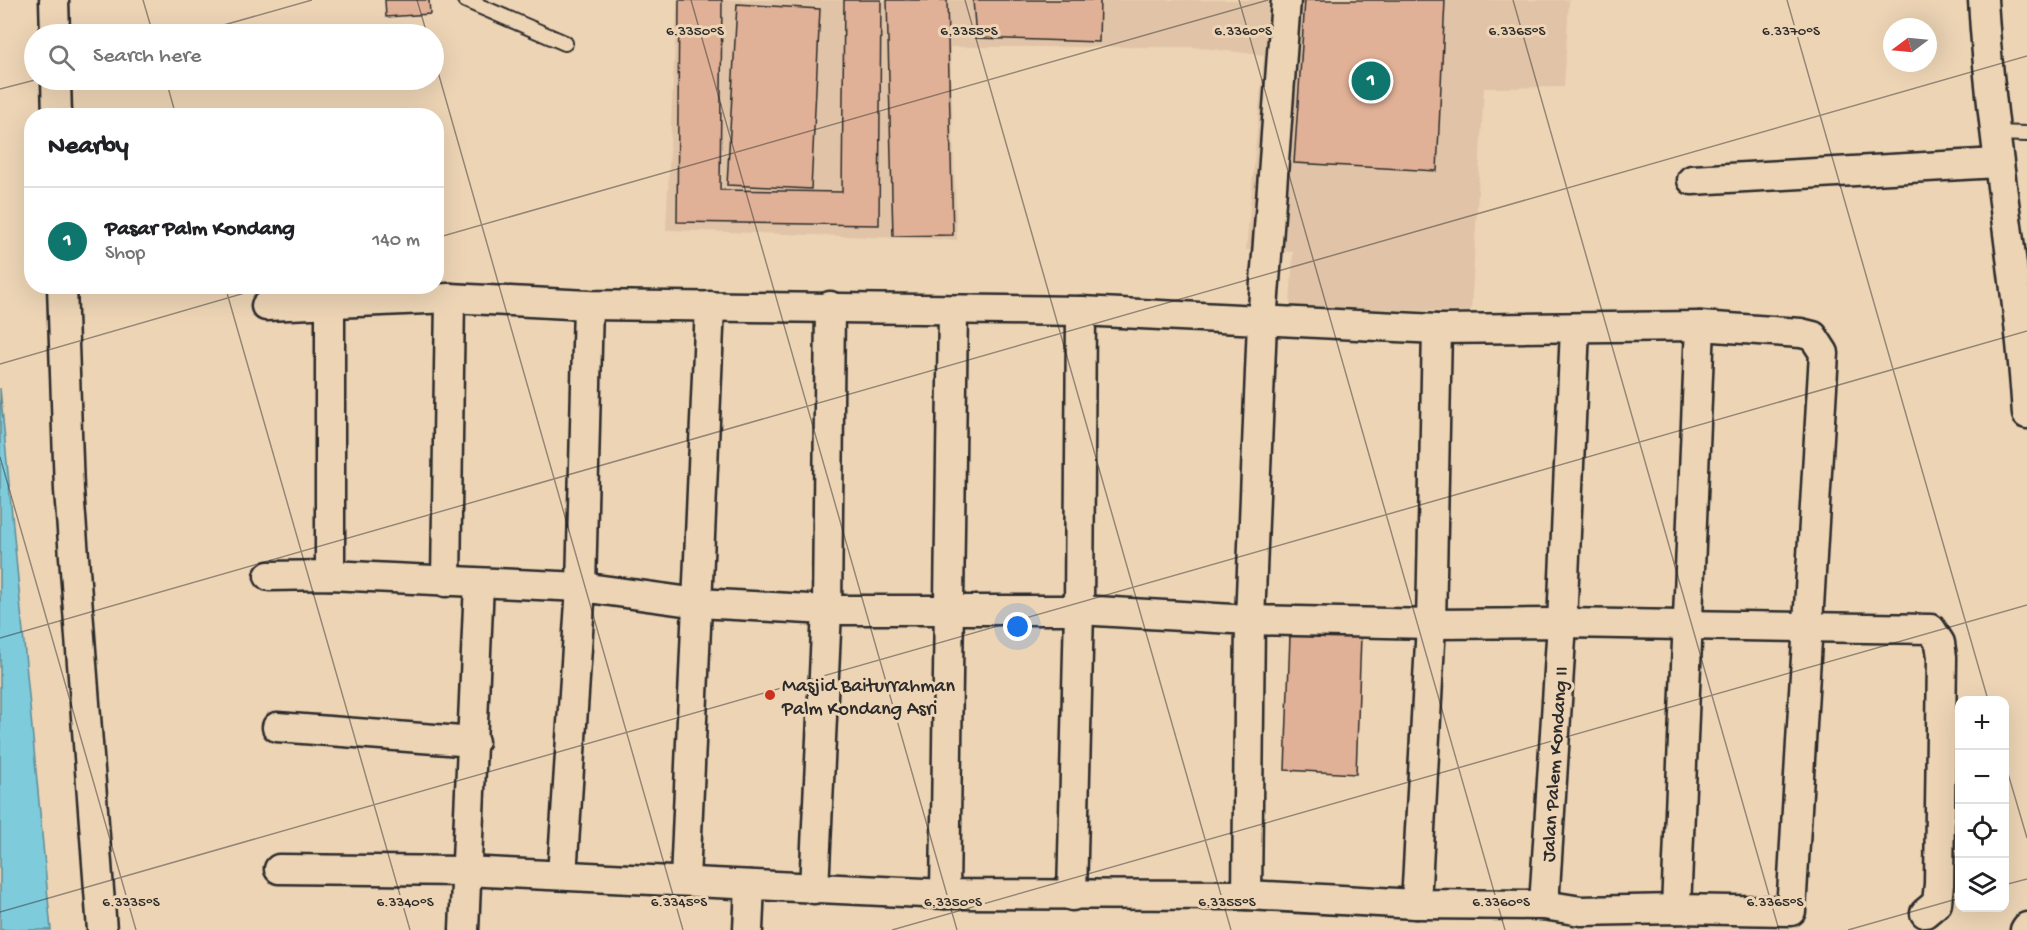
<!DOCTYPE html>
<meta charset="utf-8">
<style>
:root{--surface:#fff;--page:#f2f2f2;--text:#202124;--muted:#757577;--line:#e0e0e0;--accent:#0f766e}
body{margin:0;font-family:"Gochi Hand",sans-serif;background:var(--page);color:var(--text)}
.controls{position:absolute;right:18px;bottom:18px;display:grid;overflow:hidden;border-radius:12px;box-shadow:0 6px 24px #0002}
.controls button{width:54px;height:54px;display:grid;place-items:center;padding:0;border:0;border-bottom:2px solid var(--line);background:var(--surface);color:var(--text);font:30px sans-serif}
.compass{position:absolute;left:1883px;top:18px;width:54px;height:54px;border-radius:50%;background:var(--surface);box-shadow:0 6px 24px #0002;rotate:254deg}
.you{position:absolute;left:1018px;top:627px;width:21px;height:21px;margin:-15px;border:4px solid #fff;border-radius:50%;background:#1a73e8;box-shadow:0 0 0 9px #1a73e833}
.badge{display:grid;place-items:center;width:39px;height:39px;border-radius:50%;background:var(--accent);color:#fff;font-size:20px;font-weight:700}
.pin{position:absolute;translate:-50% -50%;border:3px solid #fff;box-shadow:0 2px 6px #0006}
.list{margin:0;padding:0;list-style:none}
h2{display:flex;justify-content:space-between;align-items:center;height:78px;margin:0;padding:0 24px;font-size:26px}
h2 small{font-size:20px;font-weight:400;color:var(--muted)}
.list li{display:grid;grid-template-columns:39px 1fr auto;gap:18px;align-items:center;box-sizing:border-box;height:108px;padding:0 24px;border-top:2px solid var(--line)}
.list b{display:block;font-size:22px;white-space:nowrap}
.list p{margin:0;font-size:20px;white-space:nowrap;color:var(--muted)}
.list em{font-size:20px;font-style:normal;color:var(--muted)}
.icon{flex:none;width:33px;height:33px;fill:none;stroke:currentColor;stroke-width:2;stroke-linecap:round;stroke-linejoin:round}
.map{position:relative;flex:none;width:2027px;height:930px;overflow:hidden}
.search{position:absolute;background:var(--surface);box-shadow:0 6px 24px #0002;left:24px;top:24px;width:420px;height:66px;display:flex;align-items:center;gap:15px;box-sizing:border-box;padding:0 21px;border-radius:33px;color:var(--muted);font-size:22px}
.panel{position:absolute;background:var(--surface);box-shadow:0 6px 24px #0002;left:24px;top:108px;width:420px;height:186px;border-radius:24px}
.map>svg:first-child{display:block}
.built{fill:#e1c4a7}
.water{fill:#7ecbdc;stroke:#5d8b95;stroke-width:1.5}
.building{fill:#e1b197;stroke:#2b2b2b;stroke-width:1.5}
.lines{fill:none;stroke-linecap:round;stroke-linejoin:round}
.lane-casing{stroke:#2b2b2b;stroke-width:18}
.street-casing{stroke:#2b2b2b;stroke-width:33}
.lane{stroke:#edd4b5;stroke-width:14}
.street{stroke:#edd4b5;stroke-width:28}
.ticks{fill:none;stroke:#2b2b2b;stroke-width:1.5;stroke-opacity:0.45}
.poi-dot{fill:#c8321e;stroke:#edd4b5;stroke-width:2}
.labels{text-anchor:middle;stroke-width:6;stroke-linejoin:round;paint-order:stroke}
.poi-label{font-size:20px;fill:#2b2b2b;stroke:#edd4b5;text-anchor:start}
.street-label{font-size:20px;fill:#2b2b2b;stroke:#edd4b5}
.ticks-label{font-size:15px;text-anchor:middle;fill:#2b2b2b;stroke:#edd4b5;stroke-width:6;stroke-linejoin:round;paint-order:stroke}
</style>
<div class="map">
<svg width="2027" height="930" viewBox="0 0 2027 930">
<rect width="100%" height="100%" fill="#edd4b5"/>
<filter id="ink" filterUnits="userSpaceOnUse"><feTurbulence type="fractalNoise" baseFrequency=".0167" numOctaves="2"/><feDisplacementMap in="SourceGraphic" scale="12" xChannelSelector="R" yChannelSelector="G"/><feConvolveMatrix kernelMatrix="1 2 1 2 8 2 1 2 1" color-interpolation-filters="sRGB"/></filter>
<g filter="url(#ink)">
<path class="built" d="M677 0H1569L1564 87 1484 88 1471 312 1290 307 1293 252 1246 250 1264 55 1193 47H950L957 240 666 230Z"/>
<path class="water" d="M0 388 51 930H0Z"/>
<g class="building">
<path d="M385 0H429L430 14 386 17Z"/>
<path d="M679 0H722L720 190 842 192 844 0H881L879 225 677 222Z"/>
<path d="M887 0H947L953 235 893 236Z"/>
<path d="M973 0H1100L1099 42 976 38Z"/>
<path d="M1305 0H1445L1437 171 1294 163Z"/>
<path d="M737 4 820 9 811 189 727 185Z"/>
<path d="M1290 636H1361L1356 774 1285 770Z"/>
</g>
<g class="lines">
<g class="lane-casing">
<g id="lane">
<path d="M465 0 565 43"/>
<path d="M1994 133 2027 134"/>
</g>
</g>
<g class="street-casing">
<g id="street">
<path d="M54 0 55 34"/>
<path d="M1983 0C1991 139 2018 275 2027 414"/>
<path d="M56 80 57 116"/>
<path d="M1692 180 1998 163"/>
<path d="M62 286 69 490 102 930"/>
<path d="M266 306 450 298 588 305 1081 311 1437 329 1700 326 1801 333 1813 336 1824 353 1791 911 1676 909 1581 911 1544 905 1416 904 1247 895 945 894 465 871 279 869"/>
<path d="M330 575V305"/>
<path d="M269 576 330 575 581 587 698 603 827 610H1079L1250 620 1431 624 1562 623 1931 629 1940 643 1942 657 1939 884 1937 903 1925 913"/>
<path d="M446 582 450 298"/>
<path d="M277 727 474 742"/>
<path d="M562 875 581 587 588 305"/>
<path d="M685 880 710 306"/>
<path d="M814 889 827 610 830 306"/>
<path d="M945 894 953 310"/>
<path d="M1247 895 1250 620 1262 322 1286 0"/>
<path d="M1072 896 1079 610 1081 311"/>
<path d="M1416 904 1431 624 1437 329"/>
<path d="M1544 905 1562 623 1575 329"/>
<path d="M1676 909 1700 326"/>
<path d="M464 930 479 583"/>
<path d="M748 930 750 885"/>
<path d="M2025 930 2027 927"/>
</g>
</g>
<use href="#lane" class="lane"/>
<use href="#street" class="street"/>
</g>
</g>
<path class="ticks" d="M143 0 153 34M417 0 427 34M691 0 957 930M965 0 1231 930M1239 0 1505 930M1513 0 1779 930M1787 0 1988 700M192 34 312 0M434 58 683 930M166 80 176 116M0 89 35 80M436 238 1268 0M225 286 410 930M0 364 269 286M0 457 136 930M0 638 2027 56M2004 760 2027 838M2004 885 2027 879M0 912 2027 331M892 930 2027 605M1848 930 1960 898"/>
<circle class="poi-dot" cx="770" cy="695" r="6"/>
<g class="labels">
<g class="poi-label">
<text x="782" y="691">Masjid Baiturrahman<tspan x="782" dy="23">Palm Kondang Asri</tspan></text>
</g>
<g class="street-label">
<text transform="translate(1553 764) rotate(-86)" y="7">Jalan Palem Kondang II</text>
</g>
</g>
<g class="ticks-label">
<text x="695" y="35">6.3350°S</text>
<text x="969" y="35">6.3355°S</text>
<text x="1243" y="35">6.3360°S</text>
<text x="1517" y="35">6.3365°S</text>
<text x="1791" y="35">6.3370°S</text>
<text x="131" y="906">6.3335°S</text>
<text x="405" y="906">6.3340°S</text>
<text x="679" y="906">6.3345°S</text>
<text x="953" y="906">6.3350°S</text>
<text x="1227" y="906">6.3355°S</text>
<text x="1501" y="906">6.3360°S</text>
<text x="1775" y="906">6.3365°S</text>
</g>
</svg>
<div class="controls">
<button>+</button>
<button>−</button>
<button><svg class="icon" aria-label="locate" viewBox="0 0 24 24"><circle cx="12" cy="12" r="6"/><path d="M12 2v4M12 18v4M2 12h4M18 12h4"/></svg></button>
<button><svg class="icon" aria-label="layers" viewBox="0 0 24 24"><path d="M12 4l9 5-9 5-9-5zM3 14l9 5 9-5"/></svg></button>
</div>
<svg class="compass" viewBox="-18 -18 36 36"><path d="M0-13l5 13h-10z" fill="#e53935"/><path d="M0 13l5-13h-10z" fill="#757577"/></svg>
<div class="you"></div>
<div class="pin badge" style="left:1371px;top:81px">1</div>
<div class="search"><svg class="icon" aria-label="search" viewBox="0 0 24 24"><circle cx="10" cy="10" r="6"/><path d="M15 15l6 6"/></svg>Search here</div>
<section class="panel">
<h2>Nearby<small></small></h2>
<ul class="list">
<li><span class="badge">1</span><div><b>Pasar Palm Kondang</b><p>Shop</p></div><em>140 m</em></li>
</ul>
</section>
</div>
